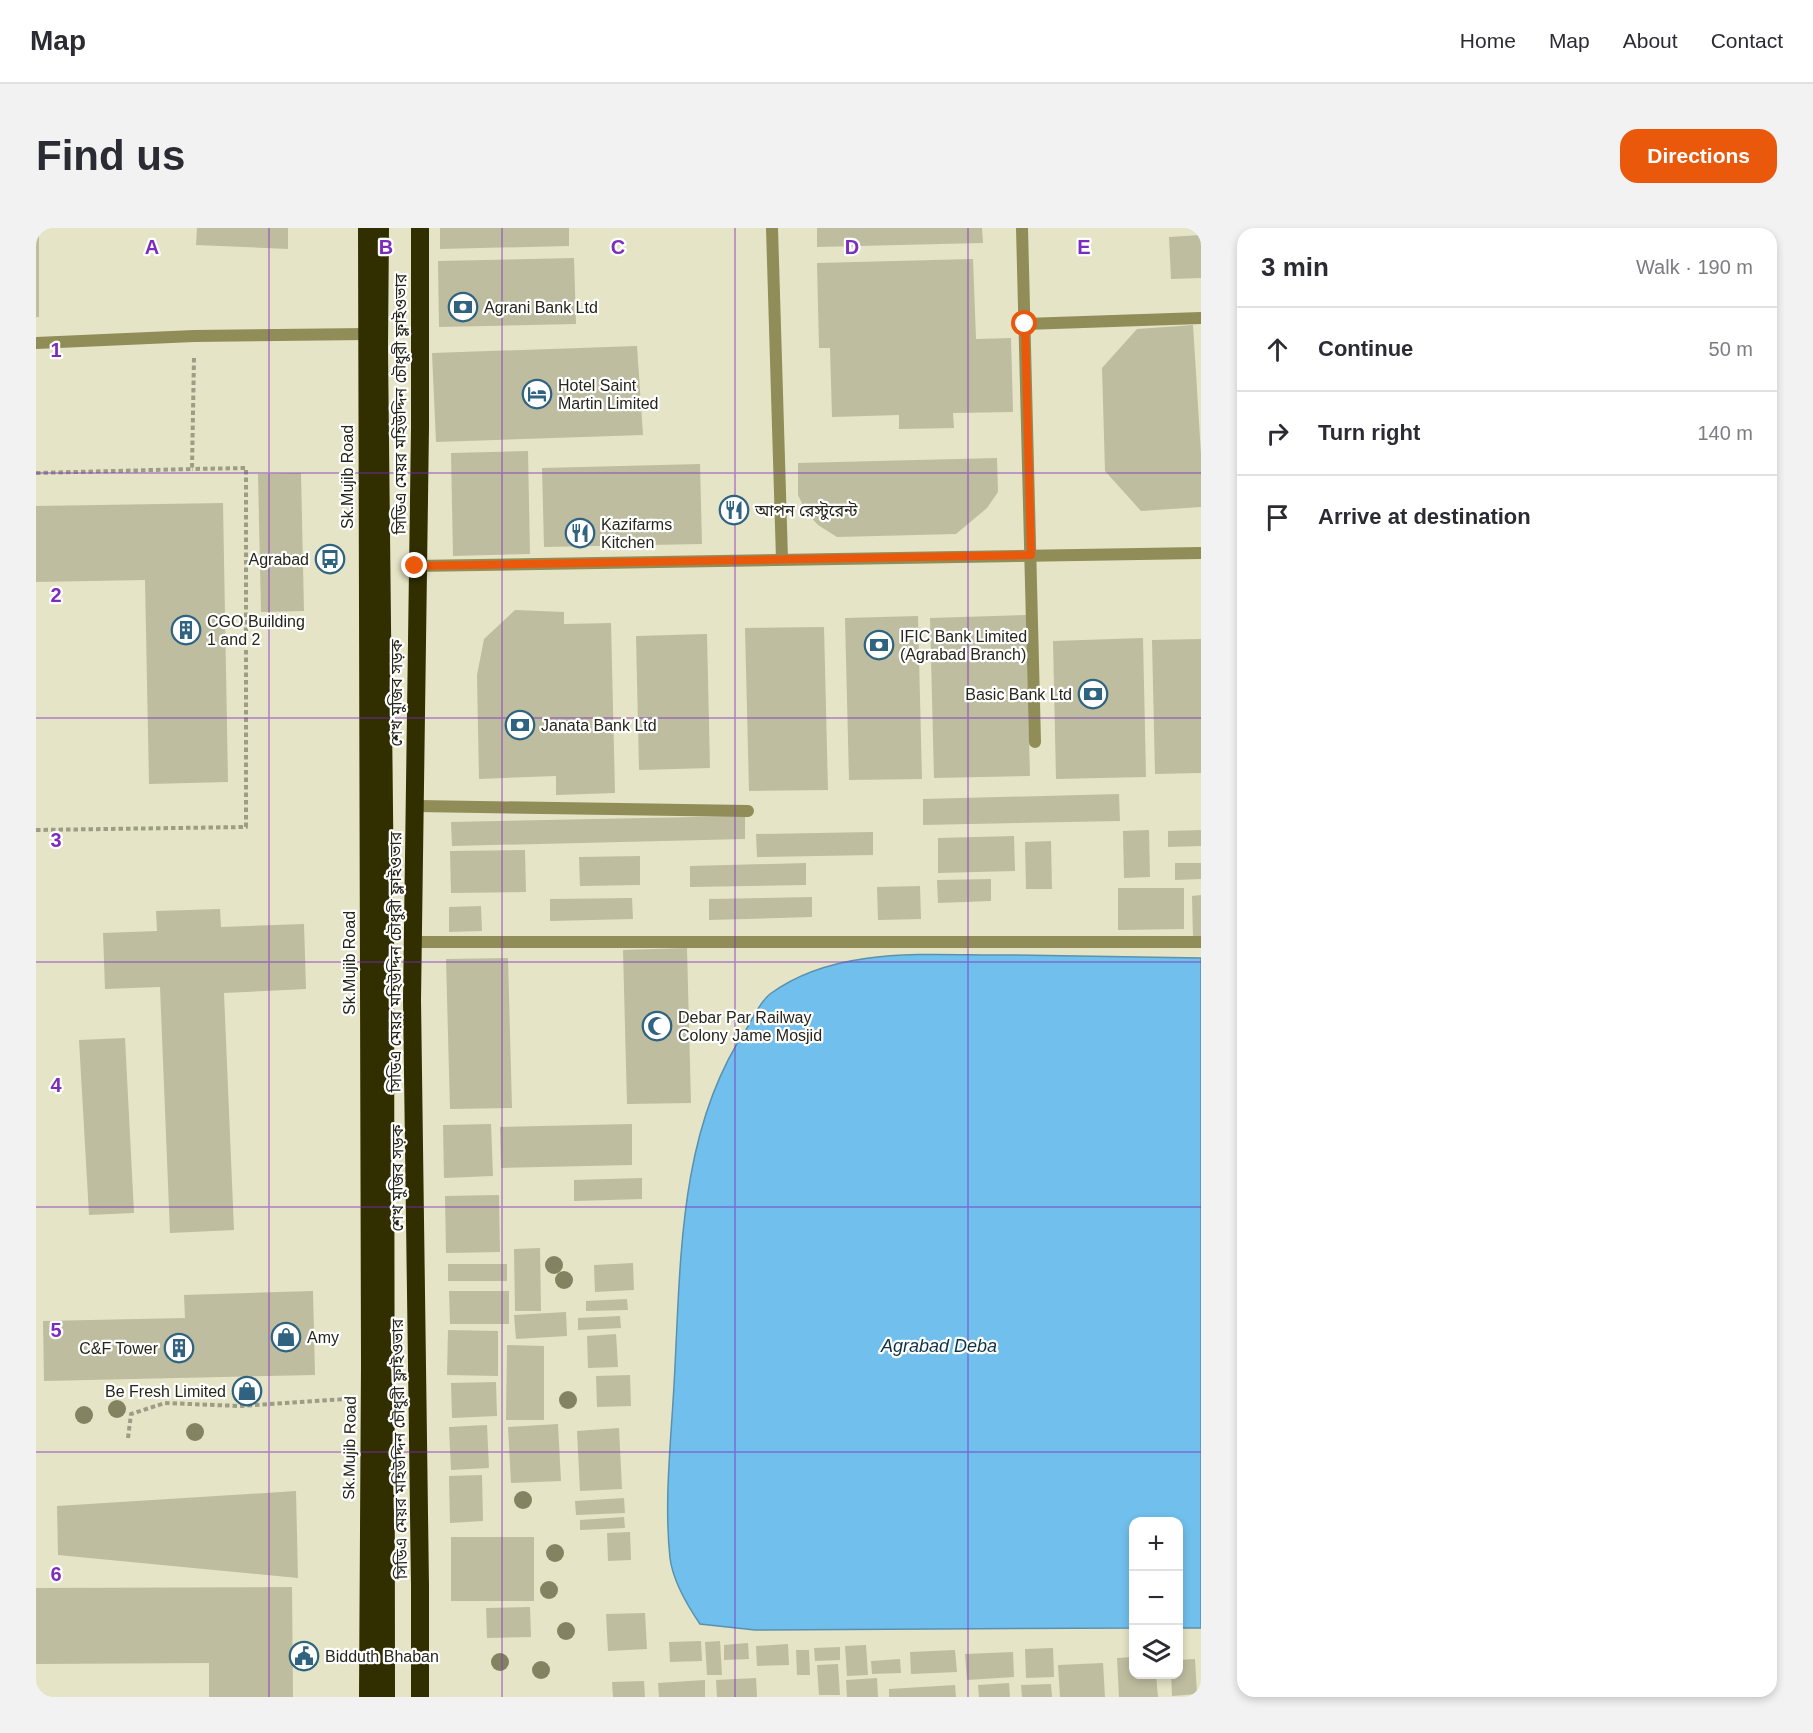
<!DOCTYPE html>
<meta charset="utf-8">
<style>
:root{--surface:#fff;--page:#f2f2f3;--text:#2b2b33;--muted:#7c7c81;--line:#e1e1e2;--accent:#ea580c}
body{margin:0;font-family:Arial,"Noto Sans Bengali",sans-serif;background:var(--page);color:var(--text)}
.controls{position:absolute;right:18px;bottom:18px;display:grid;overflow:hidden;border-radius:12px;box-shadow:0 3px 9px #0003}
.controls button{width:54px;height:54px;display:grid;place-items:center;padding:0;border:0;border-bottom:2px solid var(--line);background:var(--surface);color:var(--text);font:30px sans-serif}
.stop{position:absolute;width:18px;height:18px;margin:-14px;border:4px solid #ea580c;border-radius:50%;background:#fff}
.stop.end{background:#ea580c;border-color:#fff;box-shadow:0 2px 6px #0008}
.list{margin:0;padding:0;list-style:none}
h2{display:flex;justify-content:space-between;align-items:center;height:78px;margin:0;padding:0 24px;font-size:26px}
h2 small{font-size:20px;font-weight:400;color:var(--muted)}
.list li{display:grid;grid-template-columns:39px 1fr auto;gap:18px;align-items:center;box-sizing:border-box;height:84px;padding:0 24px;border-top:2px solid var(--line)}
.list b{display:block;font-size:22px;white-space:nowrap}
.list em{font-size:20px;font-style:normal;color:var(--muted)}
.icon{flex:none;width:33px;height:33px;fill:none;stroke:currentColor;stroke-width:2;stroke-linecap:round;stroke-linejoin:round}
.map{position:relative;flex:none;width:1165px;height:1469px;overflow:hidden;border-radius:18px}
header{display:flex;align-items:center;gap:36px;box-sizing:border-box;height:84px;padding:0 30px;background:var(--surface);border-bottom:2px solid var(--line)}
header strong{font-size:28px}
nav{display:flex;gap:33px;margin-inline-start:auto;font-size:21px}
.intro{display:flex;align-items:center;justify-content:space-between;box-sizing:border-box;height:144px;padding:0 36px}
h1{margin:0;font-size:42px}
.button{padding:15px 27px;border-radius:18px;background:var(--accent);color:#fff;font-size:21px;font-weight:700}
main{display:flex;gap:36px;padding:0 36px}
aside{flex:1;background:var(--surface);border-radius:18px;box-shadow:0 3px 9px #0003}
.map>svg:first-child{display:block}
.water{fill:#71bfed;stroke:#5a91ae;stroke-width:1.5}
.building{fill:#bebda0}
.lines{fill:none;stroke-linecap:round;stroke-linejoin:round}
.path{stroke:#9d9d86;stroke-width:4;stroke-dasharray:4.5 3;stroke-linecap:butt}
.street{stroke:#908d58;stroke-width:12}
.highway{stroke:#312e00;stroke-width:18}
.tree{fill:#848361}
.route{stroke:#ea580c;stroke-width:8}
.grid{fill:none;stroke:#7b2cbf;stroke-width:1.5;stroke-opacity:0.55}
.labels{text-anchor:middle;stroke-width:4.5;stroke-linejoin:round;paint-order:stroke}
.poi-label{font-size:16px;fill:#26261b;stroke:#fff;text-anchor:start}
.street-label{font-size:16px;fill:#26261b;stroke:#fff}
.water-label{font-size:18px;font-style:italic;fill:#0f3345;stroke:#fff}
.grid-label{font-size:20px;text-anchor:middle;font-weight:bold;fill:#7b2cbf;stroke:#fff;stroke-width:4.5;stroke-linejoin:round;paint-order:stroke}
</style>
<header>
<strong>Map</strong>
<nav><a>Home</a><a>Map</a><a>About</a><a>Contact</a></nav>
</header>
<div class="intro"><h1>Find us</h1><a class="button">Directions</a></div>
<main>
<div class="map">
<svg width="1165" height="1469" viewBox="0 0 1165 1469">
<rect width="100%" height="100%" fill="#e5e4c6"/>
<path class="water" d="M977 727 1165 730V1400H1143L1142 1294H1098L1097 1400 719 1402 664 1396C651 1377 637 1354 634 1330 628 1273 635 1214 638 1157 645 1037 641 903 711 800 717 789 725 773 734 766 802 716 897 728 977 727Z"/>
<g class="building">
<rect x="0" y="0" width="3" height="89"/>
<path d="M161 0H252V21L160 17Z"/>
<path d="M404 0H533V18L404 21Z"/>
<path d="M781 0H946L947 15 781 19Z"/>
<path d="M1165 7V50L1135 51 1133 9Z"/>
<path d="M538 30 540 96 403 99 402 33Z"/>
<path d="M937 31 940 111 975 110 977 184 917 185 918 200 863 201V187L796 189 794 120H783L781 35Z"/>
<path d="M1157 97 1165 226V279L1105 283 1069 243 1066 140 1101 101Z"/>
<path d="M601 118 607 207 400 214 396 125Z"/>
<path d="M492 223 494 326 417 328 415 225Z"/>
<path d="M961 230 962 264 951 280 920 306 801 309 782 297 770 284 762 267V235Z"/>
<path d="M664 236 666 316 508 319 506 240Z"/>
<path d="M265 245 268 383 225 384 222 246Z"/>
<path d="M187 275 192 554 113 556 109 352 0 354V278Z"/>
<path d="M479 382 528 384V396L575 395 579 565 520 567V548L443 551 441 447 448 411Z"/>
<path d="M990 387 994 548 898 550 894 390Z"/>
<path d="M882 388 886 551 813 552 809 390Z"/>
<path d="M788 399 792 562 713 563 709 400Z"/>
<path d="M671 406 674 540 603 542 600 408Z"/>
<path d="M1107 410 1110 549 1020 551 1017 413Z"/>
<path d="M1165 411V545L1119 546 1116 412Z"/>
<path d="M1083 566 1084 593 887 597V571Z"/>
<path d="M709 588V611L416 618 415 594Z"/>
<path d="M1113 602 1114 649 1088 650 1087 603Z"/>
<path d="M1165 602V618L1132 619V603Z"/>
<path d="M837 604V627L721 629 720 606Z"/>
<path d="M978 608 979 643 902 645V610Z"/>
<path d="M1015 613 1016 661H990L989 614Z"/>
<path d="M489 622 490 664 415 665 414 623Z"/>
<path d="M604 628V657L544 658 543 629Z"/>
<path d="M770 635V657L654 659V638Z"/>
<path d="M1139 635H1165V651L1139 652Z"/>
<path d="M955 651V673L902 675 901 652Z"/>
<path d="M884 658 885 691 842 692 841 659Z"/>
<path d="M1082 660H1148V701L1082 702Z"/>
<path d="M1165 667V709H1157L1156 668Z"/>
<path d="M776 669V689L673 692V671Z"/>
<path d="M596 670 597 691 514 693V671Z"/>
<path d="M445 678 446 703 413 704V679Z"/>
<path d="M184 681 185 699 268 696 270 761 188 765 198 1002 134 1005 124 759 69 761 67 705 121 703 120 683Z"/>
<path d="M651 720 655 875 591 876 587 722Z"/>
<path d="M472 730 476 880 414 881 410 731Z"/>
<path d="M89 810 98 985 53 987 43 812Z"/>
<path d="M455 896 457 948 408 950 407 897Z"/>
<path d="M596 896V937L465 940 464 899Z"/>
<path d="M606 950V971L538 973V952Z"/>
<path d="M463 967 464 1024 410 1025 409 968Z"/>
<path d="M504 1020 505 1083H479L478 1021Z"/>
<path d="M597 1035 598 1062 559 1064 558 1037Z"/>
<rect x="412" y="1036" width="59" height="17"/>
<path d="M277 1063 279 1147 8 1153 7 1093 149 1090 148 1067Z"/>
<path d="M413 1063H473V1096H414Z"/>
<path d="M591 1071 592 1082 550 1083V1073Z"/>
<path d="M530 1084 531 1108 480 1111 478 1087Z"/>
<path d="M584 1088 585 1100 542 1102V1090Z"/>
<path d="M412 1102 462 1103V1148L411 1147Z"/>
<path d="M580 1106 582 1139 552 1140 551 1108Z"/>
<path d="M471 1117 508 1118V1192H470Z"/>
<path d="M594 1147 595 1178 561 1179 560 1148Z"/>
<path d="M460 1154 461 1188 416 1190 415 1155Z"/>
<path d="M522 1196 525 1253 475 1255 472 1199Z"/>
<path d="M451 1197 453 1240 415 1242 413 1199Z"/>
<path d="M583 1200 586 1261 544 1263 541 1203Z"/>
<path d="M446 1247 447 1293 414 1295 413 1248Z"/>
<path d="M260 1263 262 1350 22 1327 21 1278Z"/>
<path d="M588 1270 589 1285 540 1287 539 1273Z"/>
<path d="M588 1289 589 1300 544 1302V1292Z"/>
<path d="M594 1304 595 1332 572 1333 571 1305Z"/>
<rect x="415" y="1309" width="83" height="64"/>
<path d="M256 1359 257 1469H173V1435L0 1436V1360Z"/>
<path d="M494 1379 495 1409 451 1410 450 1380Z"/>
<path d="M609 1385 611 1421 572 1423 570 1386Z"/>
<path d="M665 1413 666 1433 634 1434 633 1414Z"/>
<path d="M684 1413 686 1447H671L669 1414Z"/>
<path d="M712 1415 713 1431 688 1432V1417Z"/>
<path d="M752 1416 753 1437 721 1438 720 1418Z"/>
<path d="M830 1417 832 1447 811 1448 809 1418Z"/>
<path d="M804 1419V1432L779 1433 778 1420Z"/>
<path d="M1017 1420 1018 1449 990 1450 989 1421Z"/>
<path d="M760 1422H773L774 1447H761Z"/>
<path d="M919 1422 921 1444 875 1446 874 1424Z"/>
<path d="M977 1424 978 1449 931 1452 929 1426Z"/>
<path d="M1098 1429V1446H1120L1122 1469H1083L1081 1430Z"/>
<path d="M864 1431 865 1445 836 1446 835 1433Z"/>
<path d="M1159 1431 1161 1466 1136 1468 1135 1446H1142V1432Z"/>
<path d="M1067 1435 1069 1469H1024L1022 1437Z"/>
<path d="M802 1436 804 1467H783L781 1437Z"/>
<path d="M720 1450 721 1469H681L680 1452Z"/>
<path d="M841 1450 842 1469H811L810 1452Z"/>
<path d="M669 1452V1469H623L622 1455Z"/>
<path d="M608 1453 609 1469H577L576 1454Z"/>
<path d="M973 1455 974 1469H943L942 1457Z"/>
<path d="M1015 1456 1016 1469H986L985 1457Z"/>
<path d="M919 1457 920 1469H853V1461Z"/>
</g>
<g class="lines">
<g class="path">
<path d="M0 245 156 241 158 129"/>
<path d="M0 602 210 599V240L156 241"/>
<path d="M92 1210 95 1186 129 1175 203 1178 311 1171"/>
</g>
<g class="street">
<path d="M736 0 746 331"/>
<path d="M986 0 999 514"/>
<path d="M989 96 1165 90"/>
<path d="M0 115 158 108 331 106"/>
<path d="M379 338 1165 325"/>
<path d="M381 578 712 583"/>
<path d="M382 714H1165"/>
</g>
<g class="highway">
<path d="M331 0 334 1135 332 1469"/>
<path d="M344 0 343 120 349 674 350 1469"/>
<path d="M384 1469V1358L376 772 384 199V0"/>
</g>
</g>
<g class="tree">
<circle cx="518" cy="1037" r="9"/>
<circle cx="528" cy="1052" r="9"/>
<circle cx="532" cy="1172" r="9"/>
<circle cx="81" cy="1181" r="9"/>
<circle cx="48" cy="1187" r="9"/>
<circle cx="159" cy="1204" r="9"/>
<circle cx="487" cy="1272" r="9"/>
<circle cx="519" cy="1325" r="9"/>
<circle cx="513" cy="1362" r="9"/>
<circle cx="530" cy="1403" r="9"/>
<circle cx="464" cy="1434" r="9"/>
<circle cx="505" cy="1442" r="9"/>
</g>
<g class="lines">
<path class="route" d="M379 338 995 327 989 96"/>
</g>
<path class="grid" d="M233 0V1469M466 0V1469M699 0V1469M932 0V1469M0 245H1165M0 490H1165M0 734H1165M0 979H1165M0 1224H1165"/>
<defs>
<g id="bank-ring" transform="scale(1.5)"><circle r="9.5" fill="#fff" stroke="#306380" stroke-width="1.5"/><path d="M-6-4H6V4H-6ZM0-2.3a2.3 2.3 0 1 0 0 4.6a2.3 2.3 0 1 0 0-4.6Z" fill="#306380"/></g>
<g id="hotel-ring" transform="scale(1.5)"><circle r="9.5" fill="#fff" stroke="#306380" stroke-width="1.5"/><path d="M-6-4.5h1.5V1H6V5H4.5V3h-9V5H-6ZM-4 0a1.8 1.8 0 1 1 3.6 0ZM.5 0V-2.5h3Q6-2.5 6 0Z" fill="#306380"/></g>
<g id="restaurant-ring" transform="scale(1.5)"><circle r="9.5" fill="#fff" stroke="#306380" stroke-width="1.5"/><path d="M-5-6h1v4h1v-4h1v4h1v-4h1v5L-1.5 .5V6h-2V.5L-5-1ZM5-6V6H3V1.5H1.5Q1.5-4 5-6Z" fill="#306380"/></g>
<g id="bus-ring" transform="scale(1.5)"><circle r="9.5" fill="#fff" stroke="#306380" stroke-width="1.5"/><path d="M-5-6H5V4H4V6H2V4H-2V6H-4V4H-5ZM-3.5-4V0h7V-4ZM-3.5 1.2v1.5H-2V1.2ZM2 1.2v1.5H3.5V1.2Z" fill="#306380"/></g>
<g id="building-ring" transform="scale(1.5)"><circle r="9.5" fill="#fff" stroke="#306380" stroke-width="1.5"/><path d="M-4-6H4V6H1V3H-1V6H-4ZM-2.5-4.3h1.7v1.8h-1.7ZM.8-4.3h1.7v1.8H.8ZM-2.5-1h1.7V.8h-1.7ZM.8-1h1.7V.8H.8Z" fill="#306380"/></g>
<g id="mosque-ring" transform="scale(1.5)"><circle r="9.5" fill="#fff" stroke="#306380" stroke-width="1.5"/><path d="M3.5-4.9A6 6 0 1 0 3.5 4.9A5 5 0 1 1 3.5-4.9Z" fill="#306380"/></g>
<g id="shop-ring" transform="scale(1.5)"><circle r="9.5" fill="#fff" stroke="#306380" stroke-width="1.5"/><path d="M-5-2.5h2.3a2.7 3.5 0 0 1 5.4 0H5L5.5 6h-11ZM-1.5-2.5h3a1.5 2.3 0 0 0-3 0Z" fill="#306380"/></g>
<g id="civic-ring" transform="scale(1.5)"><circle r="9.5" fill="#fff" stroke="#306380" stroke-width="1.5"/><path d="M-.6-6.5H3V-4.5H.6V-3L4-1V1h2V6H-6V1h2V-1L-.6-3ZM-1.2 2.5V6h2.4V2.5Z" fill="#306380"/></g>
</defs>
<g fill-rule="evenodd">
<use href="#bank-ring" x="427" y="79"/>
<use href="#hotel-ring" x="501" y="166"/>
<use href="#restaurant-ring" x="698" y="282"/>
<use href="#restaurant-ring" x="544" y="305"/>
<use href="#bus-ring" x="294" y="331"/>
<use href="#building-ring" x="150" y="402"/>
<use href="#bank-ring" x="843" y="417"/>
<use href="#bank-ring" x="1057" y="466"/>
<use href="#bank-ring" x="484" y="497"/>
<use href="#mosque-ring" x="621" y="798"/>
<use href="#shop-ring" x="250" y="1109"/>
<use href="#building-ring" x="143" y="1120"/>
<use href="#shop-ring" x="211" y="1163"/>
<use href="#civic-ring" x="268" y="1428"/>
</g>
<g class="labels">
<g class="poi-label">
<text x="448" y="85">Agrani Bank Ltd</text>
<text x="522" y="163">Hotel Saint<tspan x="522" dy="18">Martin Limited</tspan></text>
<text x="719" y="288">আপন রেস্টুরেন্ট</text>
<text x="565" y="302">Kazifarms<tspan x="565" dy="18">Kitchen</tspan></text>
<text x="273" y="337" text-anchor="end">Agrabad</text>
<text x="171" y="399">CGO Building<tspan x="171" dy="18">1 and 2</tspan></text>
<text x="864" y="414">IFIC Bank Limited<tspan x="864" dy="18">(Agrabad Branch)</tspan></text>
<text x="1036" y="472" text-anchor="end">Basic Bank Ltd</text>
<text x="505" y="503">Janata Bank Ltd</text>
<text x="642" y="795">Debar Par Railway<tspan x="642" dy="18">Colony Jame Mosjid</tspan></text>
<text x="271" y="1115">Amy</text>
<text x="122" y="1126" text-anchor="end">C&amp;F Tower</text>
<text x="190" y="1169" text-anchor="end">Be Fresh Limited</text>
<text x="289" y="1434">Bidduth Bhaban</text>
</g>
<g class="street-label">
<text transform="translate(364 176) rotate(-90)" y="6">সিডিএ মেয়র মহিউদ্দিন চৌধুরী ফ্লাইওভার</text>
<text transform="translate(311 249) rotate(-90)" y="6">Sk.Mujib Road</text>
<text transform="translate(360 465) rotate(-90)" y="6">শেখ মুজিব সড়ক</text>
<text transform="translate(359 734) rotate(-90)" y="6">সিডিএ মেয়র মহিউদ্দিন চৌধুরী ফ্লাইওভার</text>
<text transform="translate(313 735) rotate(-90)" y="6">Sk.Mujib Road</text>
<text transform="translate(361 950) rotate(-90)" y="6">শেখ মুজিব সড়ক</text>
<text transform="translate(313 1220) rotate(-89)" y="6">Sk.Mujib Road</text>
<text transform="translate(363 1221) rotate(-91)" y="6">সিডিএ মেয়র মহিউদ্দিন চৌধুরী ফ্লাইওভার</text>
</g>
<g class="water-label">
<text x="903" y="1124">Agrabad Deba</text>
</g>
</g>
<g class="grid-label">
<text x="116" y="26">A</text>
<text x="350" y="26">B</text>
<text x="582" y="26">C</text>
<text x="816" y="26">D</text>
<text x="1048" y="26">E</text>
<text x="20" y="129">1</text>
<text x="20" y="374">2</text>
<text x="20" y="619">3</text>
<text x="20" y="864">4</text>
<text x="20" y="1109">5</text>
<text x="20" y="1353">6</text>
</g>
</svg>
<div class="controls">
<button>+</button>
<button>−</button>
<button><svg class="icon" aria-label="layers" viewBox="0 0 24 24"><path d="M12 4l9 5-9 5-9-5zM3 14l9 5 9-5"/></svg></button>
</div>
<div class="stop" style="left:989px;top:96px"></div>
<div class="stop end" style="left:379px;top:338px"></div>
</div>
<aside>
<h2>3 min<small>Walk · 190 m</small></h2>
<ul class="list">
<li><svg class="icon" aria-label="ahead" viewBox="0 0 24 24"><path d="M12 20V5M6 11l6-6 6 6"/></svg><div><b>Continue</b></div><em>50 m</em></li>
<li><svg class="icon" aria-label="right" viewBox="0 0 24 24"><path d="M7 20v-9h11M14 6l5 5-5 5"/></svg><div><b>Turn right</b></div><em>140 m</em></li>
<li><svg class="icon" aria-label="arrive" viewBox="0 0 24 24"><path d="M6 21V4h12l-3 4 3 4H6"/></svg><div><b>Arrive at destination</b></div></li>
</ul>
</aside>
</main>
